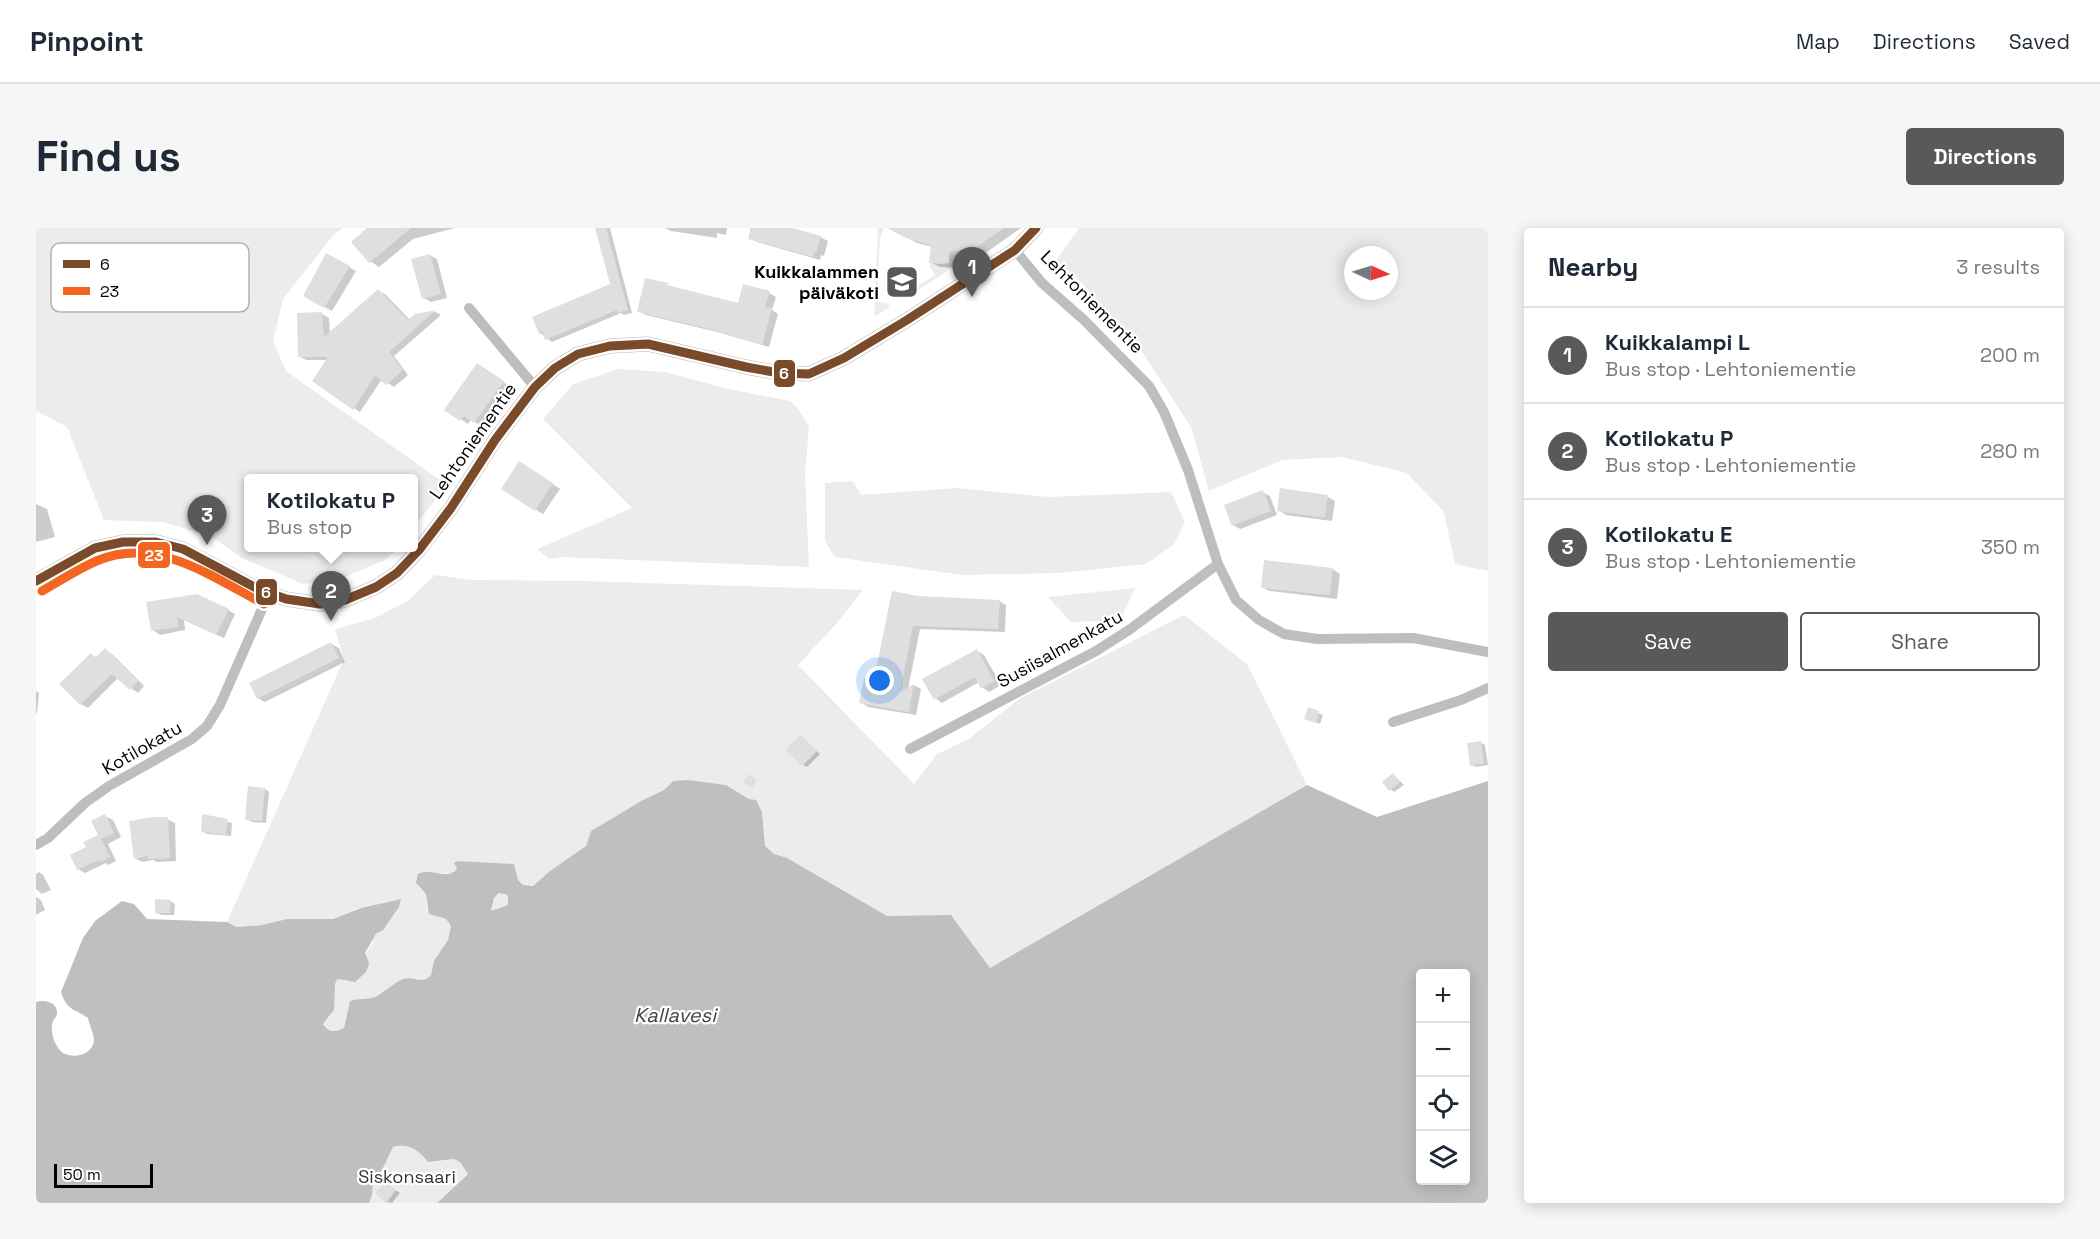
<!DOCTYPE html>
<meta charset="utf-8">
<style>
:root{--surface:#fff;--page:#f6f6f7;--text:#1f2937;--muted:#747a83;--line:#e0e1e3;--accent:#595959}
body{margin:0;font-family:"Space Grotesk",sans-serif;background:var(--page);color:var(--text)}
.controls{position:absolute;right:18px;bottom:18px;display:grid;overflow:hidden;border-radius:6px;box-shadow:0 3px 15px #0003}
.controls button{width:54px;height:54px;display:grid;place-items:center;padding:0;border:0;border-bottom:2px solid var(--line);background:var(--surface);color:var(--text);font:30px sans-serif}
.compass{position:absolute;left:1308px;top:18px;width:54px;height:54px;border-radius:50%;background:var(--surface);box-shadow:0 3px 15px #0003;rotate:94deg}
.scale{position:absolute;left:18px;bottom:15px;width:99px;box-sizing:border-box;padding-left:6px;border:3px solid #000;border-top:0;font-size:16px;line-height:21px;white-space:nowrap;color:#000;-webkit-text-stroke:4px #fff;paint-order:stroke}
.you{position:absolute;left:844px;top:453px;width:21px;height:21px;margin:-15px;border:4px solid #fff;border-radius:50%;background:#1a73e8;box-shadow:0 0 0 9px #1a73e833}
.badge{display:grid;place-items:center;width:39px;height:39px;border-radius:50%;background:var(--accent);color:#fff;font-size:20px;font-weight:700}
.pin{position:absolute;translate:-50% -50px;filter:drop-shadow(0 2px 3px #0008)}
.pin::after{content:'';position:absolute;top:32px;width:21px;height:18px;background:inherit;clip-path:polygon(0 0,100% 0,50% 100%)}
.popup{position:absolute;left:208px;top:246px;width:174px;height:78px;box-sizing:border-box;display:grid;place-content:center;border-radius:6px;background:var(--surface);filter:drop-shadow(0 2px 4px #0005);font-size:20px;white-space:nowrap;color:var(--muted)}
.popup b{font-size:22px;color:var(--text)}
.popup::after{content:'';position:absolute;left:50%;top:100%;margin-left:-12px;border:12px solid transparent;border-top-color:var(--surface)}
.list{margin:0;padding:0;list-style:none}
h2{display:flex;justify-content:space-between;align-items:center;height:78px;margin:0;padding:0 24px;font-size:26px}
h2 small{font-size:20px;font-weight:400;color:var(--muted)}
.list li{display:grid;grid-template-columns:39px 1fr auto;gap:18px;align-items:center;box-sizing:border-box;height:96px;padding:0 24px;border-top:2px solid var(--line)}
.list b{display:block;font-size:22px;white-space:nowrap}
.list p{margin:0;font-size:20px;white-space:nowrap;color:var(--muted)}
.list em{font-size:20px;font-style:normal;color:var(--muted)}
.actions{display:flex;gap:12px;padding:18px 24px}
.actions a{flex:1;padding:14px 0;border:2px solid var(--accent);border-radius:6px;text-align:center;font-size:21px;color:var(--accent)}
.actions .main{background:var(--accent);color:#fff}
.icon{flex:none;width:33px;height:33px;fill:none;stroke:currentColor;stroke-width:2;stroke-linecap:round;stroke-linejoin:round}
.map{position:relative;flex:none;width:1452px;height:975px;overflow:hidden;border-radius:6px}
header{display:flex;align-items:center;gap:36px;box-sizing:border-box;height:84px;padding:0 30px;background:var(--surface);border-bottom:2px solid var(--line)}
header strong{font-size:28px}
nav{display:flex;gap:33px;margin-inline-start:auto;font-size:21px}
.intro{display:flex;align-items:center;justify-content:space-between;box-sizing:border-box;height:144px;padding:0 36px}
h1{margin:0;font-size:42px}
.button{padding:15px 27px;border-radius:6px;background:var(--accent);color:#fff;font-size:21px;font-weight:700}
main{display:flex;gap:36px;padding:0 36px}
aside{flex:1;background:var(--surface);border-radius:6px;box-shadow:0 3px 15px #0003}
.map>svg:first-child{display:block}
.green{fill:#ececec;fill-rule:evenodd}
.water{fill:#bfbfbf;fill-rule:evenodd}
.shadow{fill:#0003}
.building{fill:#dfdfdf}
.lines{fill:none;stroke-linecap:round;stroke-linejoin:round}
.street{stroke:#bebebe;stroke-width:10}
.secondary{stroke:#b8b8b8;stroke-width:15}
.bus-1-casing{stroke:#fff;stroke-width:14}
.bus-2-casing{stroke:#fff;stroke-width:14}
.bus-1{stroke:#7a4b2a;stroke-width:9}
.bus-2{stroke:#f26522;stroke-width:9}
.labels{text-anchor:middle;stroke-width:4.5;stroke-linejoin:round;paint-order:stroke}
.poi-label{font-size:18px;font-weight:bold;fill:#000;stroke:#fff;text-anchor:end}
.street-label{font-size:18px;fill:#000;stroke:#fff}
.park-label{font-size:18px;fill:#333;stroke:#fff}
.water-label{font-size:20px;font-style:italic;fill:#444;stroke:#fff}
.key{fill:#fff;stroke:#b2b2b2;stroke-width:1.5}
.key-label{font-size:16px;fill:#000}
.line-badge{stroke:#fff;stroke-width:2}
.badge-label{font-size:16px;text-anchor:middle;font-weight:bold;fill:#fff}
</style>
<header>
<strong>Pinpoint</strong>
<nav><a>Map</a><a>Directions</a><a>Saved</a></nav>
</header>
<div class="intro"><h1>Find us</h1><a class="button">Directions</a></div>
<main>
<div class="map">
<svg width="1452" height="975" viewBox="0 0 1452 975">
<rect width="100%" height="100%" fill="#fff"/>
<g class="green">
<path d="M0 0H307L298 6 247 71 237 113 250 143 411 257 378 299V250H212V320H361L351 331 302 352 267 356 206 330 176 309 127 294 68 292 31 199 0 183Z"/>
<path d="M842 0H848L844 10 841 74 851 75 854 79 838 89Z"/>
<path d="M1043 0H1452V343L1419 336 1408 284 1371 245 1306 229 1246 232 1173 263 1155 199 1101 116 1040 49 1020 32ZM1317 27H1353V63H1317Z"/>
<path d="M927 25 929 31 867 72 866 59 868 55 874 63 899 47 894 38 895 35H913V27Z"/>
<path d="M582 141 629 144 688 160 754 173 762 181 773 199 769 246 773 339 525 329 513 331 501 321 596 280 507 191 537 156Z"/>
<path d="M817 253 825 267 921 260 1013 269 1135 264 1149 294 1138 316 1110 336 1024 345 927 347 799 329 789 313V255Z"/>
<path d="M399 347 436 352 547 353 827 362 801 395 762 437 878 556 901 526 933 511 983 471 1148 387 1211 436 1271 557 954 740 915 687 851 689 751 631 738 626 729 618 726 584 713 571 690 557 637 553 628 562 607 572 555 603 550 618 514 643 497 658 486 657 482 652 478 636 421 633V641L418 645H398L383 659 390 666 391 679 398 688 410 691 415 698 412 712 398 733 395 747C387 757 378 748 367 751 357 755 348 765 339 769 333 772 326 771 319 772L312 781 308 800C299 805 293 804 287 796L294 788 299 756 301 750 312 754 336 716 338 709 352 695 365 672H359L320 681 297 691H251L226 697 201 699 191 694 308 431 299 401 339 390 372 373Z"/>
<path d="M1099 360 1086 388 1068 393 1035 394 1012 369Z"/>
<path d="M464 665 469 666 472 668V677L455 684 458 670Z"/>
<path d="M361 918C370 918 377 919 384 925 388 928 390 932 396 933 414 936 420 921 432 945L401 975H333L336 967 337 954 342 948 357 919Z"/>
</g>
<path class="water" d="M652 552 690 557 713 571 720 572 726 584 729 618 738 626 751 630 851 688 915 687 954 740 1271 557 1341 589 1452 553V975H401L432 946 424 934 418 931 392 934C383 922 372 915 357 919L346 942 337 954 336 967 333 975H0V774C9 771 22 774 21 786 20 790 18 790 17 794 13 803 19 819 27 825 38 831 56 827 58 813 58 806 53 796 52 790 38 780 31 783 25 764L47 710 59 693 86 673 98 676 111 691 191 694 201 699 226 697 251 691H297L325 680 365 671 363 679 347 702 340 706 329 725 333 735 330 744 319 754 301 751 299 756 298 782 287 796C292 804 299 805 308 800L314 773C322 770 331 772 339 769 348 765 357 755 367 751 377 748 387 757 395 747L398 733 412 712 415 698 410 691 393 686 390 666 380 655 382 646C395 639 411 653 421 641L418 635 421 633 478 636 482 652 487 657 497 658 514 643 550 618 555 603 607 572 628 562 637 553ZM463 665 469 666 472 668V677L455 683 458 670ZM1384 746H1430V952H1384Z"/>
<g class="shadow">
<path d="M333 0H419L377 11 343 39 334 33Z"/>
<path d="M561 0H574L596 85 588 87 585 85 516 114 504 105 498 89 576 57Z"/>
<path d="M629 0H691L690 7 681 5V10L635 3Z"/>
<path d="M714 0H750L784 9 792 13 788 28 785 27 784 32 721 14 714 10Z"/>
<path d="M864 0H985L951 24 922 29V40L904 39 894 34 897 19 881 15 863 5Z"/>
<path d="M291 27 320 43 296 83 269 68Z"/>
<path d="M393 27 401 31 411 70 395 74 388 70Z"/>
<path d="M631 57 638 61 703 77 733 65 740 69 736 82 742 86 733 119 681 104 610 87 603 83Z"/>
<path d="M342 63 349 66 374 92 380 87 400 84 405 87 358 128 372 147 358 159 346 151 324 184 318 180 292 132H271L264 129 286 86 293 90 294 106Z"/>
<path d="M449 141 474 159 446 198 435 192 432 196 410 181Z"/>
<path d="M491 239 524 261 507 286 467 261Z"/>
<path d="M1245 262 1292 269 1299 273 1296 293 1250 287 1243 282Z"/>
<path d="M1226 264 1234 268 1241 287 1204 301 1197 297Z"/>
<path d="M0 276 11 281 19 309 0 314Z"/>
<path d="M1296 341 1304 346 1301 371 1233 363 1226 359Z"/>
<path d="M882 370 963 373 970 377 969 404 884 401 872 461 878 457 885 461 880 487 832 479 825 474 839 454Z"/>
<path d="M112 376 192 382 199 386 188 410 148 392 149 402 124 407 117 402Z"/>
<path d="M295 416 303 420 309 434 229 474 222 470Z"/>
<path d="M69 422 76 426 108 458 102 465 82 450 52 480 45 476 55 427 61 430Z"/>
<path d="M941 423 948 427 965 457 953 464 946 459 943 454 906 475 899 470Z"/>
<path d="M0 463 3 465 1 485H0Z"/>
<path d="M1273 481 1287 487 1284 496 1274 492Z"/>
<path d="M765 508 784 526 771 539 767 537Z"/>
<path d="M1445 515 1449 517 1452 537 1440 539 1435 537Z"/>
<path d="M1358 547 1368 557 1358 564 1354 561Z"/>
<path d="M229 561 233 564 230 595 216 594 211 591Z"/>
<path d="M69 588 77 592 85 609 72 616 80 633 72 637 70 635 49 645 42 641 52 620 64 608Z"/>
<path d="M168 588 196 595 195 608 171 606 167 603Z"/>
<path d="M131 591 139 595 140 633 121 634 117 632 106 634 99 630Z"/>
<path d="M3 644 7 647 15 662 6 666 0 661V646Z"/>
<path d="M0 669 5 672 9 682 0 687Z"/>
<path d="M134 673 139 676 138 687H125L120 684Z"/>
<path d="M354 958 364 965 356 975 351 974 342 965Z"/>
</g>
<g class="building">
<path d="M331 0H375L333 35 315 14Z"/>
<path d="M559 0H570L592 82 582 85 581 82 509 112 506 103 503 106 496 89 574 56Z"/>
<path d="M715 0H756L785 8 780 25 778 24 777 29 712 11Z"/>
<path d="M851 0H968L941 19 913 24V35L904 36 893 35 895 17 870 10Z"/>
<path d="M290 25 314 38 288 80 267 68Z"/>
<path d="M394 26 405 66 386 71 375 31Z"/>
<path d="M609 50 632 55 631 57 702 75 707 56 734 63 729 79 736 80 726 117 673 101 601 84Z"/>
<path d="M342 61 372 92 379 86 400 82 353 124 367 142 350 157 339 147 317 182 276 153 292 129H262L261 85 286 84 288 109Z"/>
<path d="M441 135 468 153 438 195 428 188 424 193 408 182Z"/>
<path d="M483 233 517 255 499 283 465 261Z"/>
<path d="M1244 260 1292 267 1289 290 1241 283Z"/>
<path d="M1227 262 1235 283 1196 298 1188 277Z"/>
<path d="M1228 332 1297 340 1294 367 1225 360Z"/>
<path d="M856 363 882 368 964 372 962 401 877 398 864 464 878 456 873 484 823 475 828 450 838 452Z"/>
<path d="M161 366 193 381 180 407 141 389 142 399 115 403 110 374Z"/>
<path d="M295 414 303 430 221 471 213 455Z"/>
<path d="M69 420 102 453 94 462 76 446 44 477 23 456 55 425 59 430Z"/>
<path d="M941 421 958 453 945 461 939 449 898 472 886 451Z"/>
<path d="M1272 479 1283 483 1280 495 1268 491Z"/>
<path d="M764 507 781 523 766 538 749 522Z"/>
<path d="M1445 513 1448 535 1434 538 1431 515Z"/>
<path d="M1357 545 1364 554 1353 563 1346 554Z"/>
<path d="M713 546 721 552 716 560 707 554Z"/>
<path d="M212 558 229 560 226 593 209 592Z"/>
<path d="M69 586 78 605 65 611 74 629 64 634 63 632 41 642 34 627 50 619 47 614 62 607 55 593Z"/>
<path d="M166 586 192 591 190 607 165 604Z"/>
<path d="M117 589H132L134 630 112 631V628L98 631 93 593Z"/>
<path d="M119 671 135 672 134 685H119Z"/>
<path d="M349 954 360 962 350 975 339 965Z"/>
</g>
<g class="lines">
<g class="street">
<path d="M979 22 1006 55 1048 92 1113 158 1128 184 1152 242 1182 336 1200 372 1223 392 1248 406 1281 411 1377 410 1452 424"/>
<path d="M433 80 499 159"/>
<path d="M1357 494 1425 472 1452 460"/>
<path d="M874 521 1060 423 1093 402 1182 336"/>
<path d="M0 617 12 610 49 575 73 558 156 511 171 498 184 477 233 365"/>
</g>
<path class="secondary" d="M0 353 59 320 87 314H120L147 321 222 361 250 371 284 376 309 372 340 359 361 345 383 322 415 280 459 212 499 159 519 140 542 126 574 118 612 116 710 139 743 145 773 146 808 130 871 92 979 22 1000 0"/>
<g class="bus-1-casing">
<path id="bus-1" d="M0 353 59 320 87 314H120L147 321 222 361 250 371 284 376 309 372 340 359 361 345 383 322 415 280 459 212 499 159 519 140 542 126 574 118 612 116 710 139 743 145 773 146 808 130 871 92 979 22 1000 0"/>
</g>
<g class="bus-2-casing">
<path id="bus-2" d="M6 363C24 353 43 340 63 332 121 308 178 350 228 376"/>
</g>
<use href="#bus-1" class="bus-1"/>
<use href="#bus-2" class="bus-2"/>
</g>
<defs>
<g id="school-square" transform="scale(1.725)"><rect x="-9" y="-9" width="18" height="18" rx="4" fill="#595959" stroke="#fff"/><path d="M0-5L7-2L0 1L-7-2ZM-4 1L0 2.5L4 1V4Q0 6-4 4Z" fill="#fff"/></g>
</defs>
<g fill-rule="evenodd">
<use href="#school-square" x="866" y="54"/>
</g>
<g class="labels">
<g class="poi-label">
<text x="843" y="50">Kuikkalammen<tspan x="843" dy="21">päiväkoti</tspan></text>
</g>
<g class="street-label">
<text transform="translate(1056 74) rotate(45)" y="6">Lehtoniementie</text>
<text transform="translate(437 213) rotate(-55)" y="6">Lehtoniementie</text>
<text transform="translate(1024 421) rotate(-29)" y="6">Susiisalmenkatu</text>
<text transform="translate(106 520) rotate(-30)" y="6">Kotilokatu</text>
</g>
<g class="park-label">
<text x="371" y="955">Siskonsaari</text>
</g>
<g class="water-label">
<text x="639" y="794">Kallavesi</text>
</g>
</g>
<rect x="15" y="15" width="198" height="69" rx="9" class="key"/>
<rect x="27" y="32" width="27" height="8" fill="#7a4b2a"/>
<rect x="27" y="59" width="27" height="8" fill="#f26522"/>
<g class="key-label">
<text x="64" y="42">6</text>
<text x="64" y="69">23</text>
</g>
<g class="line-badge">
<rect x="737" y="131" width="23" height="29" rx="6" fill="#7a4b2a"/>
<rect x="101" y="313" width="34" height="28" rx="6" fill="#f26522"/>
<rect x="219" y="350" width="23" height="28" rx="6" fill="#7a4b2a"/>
</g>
<g class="badge-label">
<text x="748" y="151">6</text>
<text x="118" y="333">23</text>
<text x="230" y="370">6</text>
</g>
</svg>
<div class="controls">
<button>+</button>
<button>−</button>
<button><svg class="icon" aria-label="locate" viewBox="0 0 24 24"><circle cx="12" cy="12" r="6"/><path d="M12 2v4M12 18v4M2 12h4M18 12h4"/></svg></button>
<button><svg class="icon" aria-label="layers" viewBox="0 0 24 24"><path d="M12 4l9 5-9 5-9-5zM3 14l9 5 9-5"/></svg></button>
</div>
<svg class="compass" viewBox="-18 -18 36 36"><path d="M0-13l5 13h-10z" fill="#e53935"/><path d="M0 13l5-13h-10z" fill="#747a83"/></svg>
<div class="scale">50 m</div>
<div class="you"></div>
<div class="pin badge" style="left:936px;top:69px">1</div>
<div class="pin badge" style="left:295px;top:393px">2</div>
<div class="popup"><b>Kotilokatu P</b>Bus stop</div>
<div class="pin badge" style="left:171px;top:317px">3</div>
</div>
<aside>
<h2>Nearby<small>3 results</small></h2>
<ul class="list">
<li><span class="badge">1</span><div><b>Kuikkalampi L</b><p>Bus stop · Lehtoniementie</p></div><em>200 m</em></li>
<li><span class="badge">2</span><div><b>Kotilokatu P</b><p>Bus stop · Lehtoniementie</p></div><em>280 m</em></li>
<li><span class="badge">3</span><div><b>Kotilokatu E</b><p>Bus stop · Lehtoniementie</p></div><em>350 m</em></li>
</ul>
<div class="actions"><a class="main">Save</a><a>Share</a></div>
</aside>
</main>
